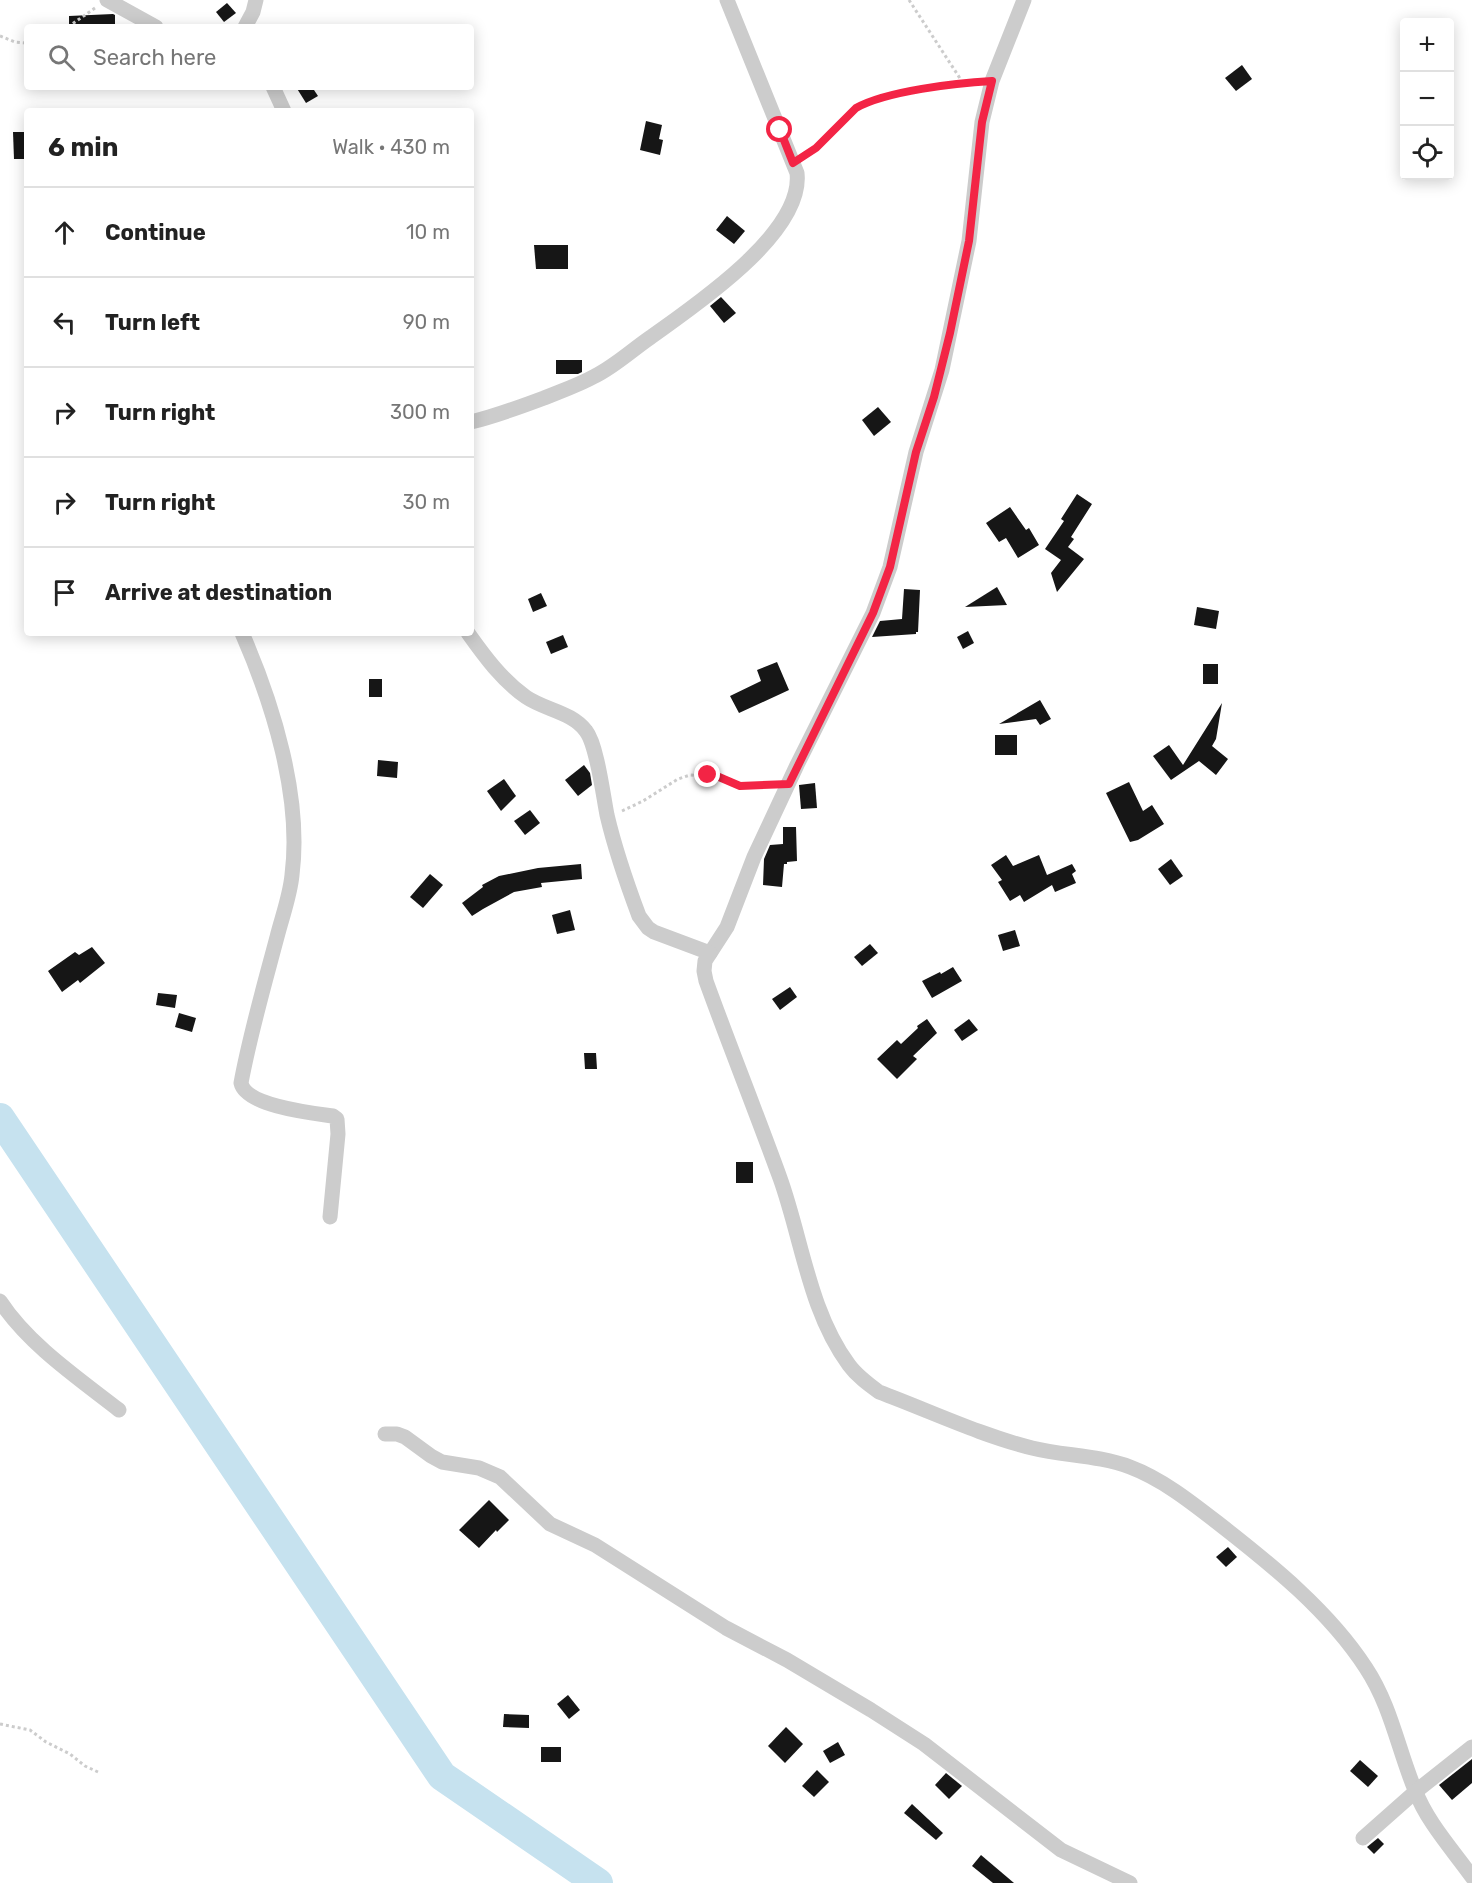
<!DOCTYPE html>
<meta charset="utf-8">
<style>
:root{--surface:#fff;--page:#f2f2f2;--text:#222;--muted:#767676;--line:#e0e0e0}
body{margin:0;font-family:Rubik,sans-serif;background:var(--page);color:var(--text)}
.controls{position:absolute;right:18px;top:18px;display:grid;overflow:hidden;border-radius:6px;box-shadow:0 3px 15px #0003}
.controls button{width:54px;height:54px;display:grid;place-items:center;padding:0;border:0;border-bottom:2px solid var(--line);background:var(--surface);color:var(--text);font:30px sans-serif}
.stop{position:absolute;width:18px;height:18px;margin:-14px;border:4px solid #f32445;border-radius:50%;background:#fff}
.stop.end{background:#f32445;border-color:#fff;box-shadow:0 2px 6px #0008}
.list{margin:0;padding:0;list-style:none}
h2{display:flex;justify-content:space-between;align-items:center;height:78px;margin:0;padding:0 24px;font-size:26px}
h2 small{font-size:20px;font-weight:400;color:var(--muted)}
.list li{display:grid;grid-template-columns:39px 1fr auto;gap:18px;align-items:center;box-sizing:border-box;height:90px;padding:0 24px;border-top:2px solid var(--line)}
.list b{display:block;font-size:22px;white-space:nowrap}
.list em{font-size:20px;font-style:normal;color:var(--muted)}
.icon{flex:none;width:33px;height:33px;fill:none;stroke:currentColor;stroke-width:2;stroke-linecap:round;stroke-linejoin:round}
.map{position:relative;flex:none;width:1472px;height:1883px;overflow:hidden}
.search{position:absolute;background:var(--surface);box-shadow:0 3px 15px #0003;left:24px;top:24px;width:450px;height:66px;display:flex;align-items:center;gap:15px;box-sizing:border-box;padding:0 21px;border-radius:6px;color:var(--muted);font-size:22px}
.panel{position:absolute;background:var(--surface);box-shadow:0 3px 15px #0003;left:24px;top:108px;width:450px;height:528px;border-radius:6px}
.map>svg:first-child{display:block}
.lines{fill:none;stroke-linecap:round;stroke-linejoin:round}
.river{stroke:#c6e2ef;stroke-width:30}
.building{fill:#161616}
.path{stroke:#ccc;stroke-width:3;stroke-dasharray:3 3;stroke-linecap:butt}
.minor{stroke:#ccc;stroke-width:15}
.route{stroke:#f32445;stroke-width:8}
</style>
<div class="map">
<svg width="1472" height="1883" viewBox="0 0 1472 1883">
<rect width="100%" height="100%" fill="#fff"/>
<g class="lines">
<path class="river" d="M0 1118 442 1776 598 1883"/>
</g>
<g class="building">
<path d="M227 3 236 13 224 22 216 12Z"/>
<path d="M113 14 115 15V27H69V16Z"/>
<path d="M1242 65 1252 79 1236 91 1225 78Z"/>
<path d="M296 87H312L318 96 306 103Z"/>
<path d="M646 121 662 125 659 139 663 140 660 155 640 150Z"/>
<path d="M13 132H27V159H14Z"/>
<path d="M727 216 745 231 734 244 716 230Z"/>
<path d="M534 245H568V269H536Z"/>
<path d="M721 297 736 313 724 323 710 306Z"/>
<path d="M556 360H582V372L578 374H556Z"/>
<path d="M878 407 891 422 874 436 862 420Z"/>
<path d="M1077 494 1092 504 1071 537 1074 539 1068 547 1084 559 1057 592 1051 573 1061 560 1045 549 1064 521 1061 519Z"/>
<path d="M1010 507 1026 530 1029 528 1039 545 1018 558 1006 538 999 542 986 523Z"/>
<path d="M997 587 1007 605 965 607Z"/>
<path d="M904 589 920 590 918 632H916V634L872 637 880 621 902 619Z"/>
<path d="M541 593 547 606 533 612 528 599Z"/>
<path d="M1197 607 1219 611 1216 629 1194 625Z"/>
<path d="M968 631 974 643 963 649 957 637Z"/>
<path d="M563 635 568 647 551 654 546 642Z"/>
<path d="M777 662 789 690 739 713 730 696 761 681 757 670Z"/>
<rect x="1203" y="664" width="15" height="20"/>
<rect x="369" y="679" width="13" height="18"/>
<path d="M1040 700 1051 719 1040 725 1036 719 999 724Z"/>
<path d="M1222 703 1216 739 1212 746 1228 759 1216 775 1199 761 1171 780 1153 756 1169 745 1183 765Z"/>
<rect x="995" y="735" width="22" height="20"/>
<path d="M378 760 398 762 397 778 377 776Z"/>
<path d="M584 765 590 773 592 785 578 796 565 780Z"/>
<path d="M504 779 516 796 501 811 487 791Z"/>
<path d="M1129 782 1143 811 1152 805 1164 824 1138 840 1130 842 1106 793Z"/>
<path d="M815 783 817 808 801 809 799 785Z"/>
<path d="M530 810 540 823 525 835 514 821Z"/>
<path d="M783 827H796L797 861 787 862V864H784L782 887 763 885 764 859 770 845 783 844Z"/>
<path d="M1006 855 1013 866 1039 855 1047 875 1072 864 1076 871 1072 874 1076 883 1055 892 1052 885 1024 902 1020 895 1010 901 998 882 1002 880 991 865Z"/>
<path d="M1171 859 1183 876 1170 885 1158 869Z"/>
<path d="M581 864 582 879 541 883 542 887 514 892 483 909 472 916 462 903 483 887 482 885 499 876 538 868Z"/>
<path d="M430 874 443 885 423 908 410 897Z"/>
<path d="M570 910 575 930 557 934 552 915Z"/>
<path d="M1015 930 1020 946 1003 951 998 935Z"/>
<path d="M870 944 878 953 862 966 854 957Z"/>
<path d="M92 947 105 963 80 983 78 980 62 992 48 971 75 952 79 955Z"/>
<path d="M953 967 962 981 932 998 922 981 940 972 941 974Z"/>
<path d="M790 987 797 997 780 1010 772 999Z"/>
<path d="M158 993 177 995 175 1008 156 1005Z"/>
<path d="M179 1013 196 1018 192 1032 175 1027Z"/>
<path d="M927 1019 937 1033 913 1056 917 1059 897 1079 877 1059 897 1040 901 1044 918 1028 917 1026Z"/>
<path d="M969 1019 978 1030 962 1041 954 1030Z"/>
<path d="M584 1053H596L597 1069H585Z"/>
<rect x="736" y="1162" width="17" height="21"/>
<path d="M489 1500 509 1520 497 1532 496 1530 479 1548 459 1530Z"/>
<path d="M1228 1547 1237 1557 1226 1567 1216 1557Z"/>
<path d="M568 1695 580 1710 569 1719 557 1704Z"/>
<path d="M504 1714 529 1715V1728L503 1727Z"/>
<path d="M786 1727 803 1744 785 1763 768 1746Z"/>
<path d="M838 1742 845 1755 830 1763 823 1751Z"/>
<rect x="541" y="1747" width="20" height="15"/>
<path d="M1472 1759V1783L1452 1800 1439 1785Z"/>
<path d="M1360 1760 1378 1776 1368 1787 1350 1771Z"/>
<path d="M817 1770 829 1782 814 1797 802 1786Z"/>
<path d="M946 1773 962 1786 949 1799 935 1785Z"/>
<path d="M912 1804 943 1833 936 1840 904 1813Z"/>
<path d="M1378 1838 1384 1844 1374 1854 1367 1847Z"/>
<path d="M981 1855 1014 1883H993L972 1866Z"/>
</g>
<g class="lines">
<g class="path">
<path d="M909 0 963 83"/>
<path d="M68 27 95 8"/>
<path d="M0 36 15 42 27 43"/>
<path d="M806 155C826 143 838 121 857 108 876 94 952 83 978 81"/>
<path d="M622 811 643 801 678 779 690 775 719 777 740 786 772 784"/>
<path d="M0 1724 30 1730 46 1742 70 1754 85 1766 98 1772"/>
</g>
<g class="minor">
<path d="M107 0 156 27"/>
<path d="M1024 0 992 81 982 122 969 241 942 370 916 452 890 567 873 613 797 765 754 857 727 927 705 961 704 971 706 981C730 1047 756 1112 780 1178 802 1239 809 1311 849 1365 857 1376 868 1384 879 1392 930 1411 980 1435 1032 1448 1065 1456 1098 1455 1130 1467 1162 1479 1191 1502 1218 1523 1272 1565 1329 1611 1366 1668 1391 1706 1398 1749 1415 1790 1427 1822 1452 1849 1472 1877"/>
<path d="M245 27 253 12 256 0"/>
<path d="M273 87 284 111"/>
<path d="M471 422C496 416 520 407 544 398 561 391 579 385 595 376 615 366 632 350 651 337 694 306 804 233 797 173L727 0"/>
<path d="M242 633C273 704 302 797 292 875 290 896 282 917 277 937 264 986 250 1034 241 1083 246 1106 312 1113 333 1116L337 1119 338 1134 330 1217"/>
<path d="M468 633C485 657 502 680 526 697 545 710 572 712 586 731 597 745 603 795 607 815 615 849 627 884 639 916L648 928 654 932 710 953"/>
<path d="M0 1301C28 1344 78 1378 119 1410"/>
<path d="M385 1434H397L405 1437 431 1456 442 1462 479 1468 500 1477 550 1524 595 1545 726 1628 787 1660 871 1710 924 1744 1061 1850 1130 1883"/>
<path d="M1363 1838 1415 1792 1472 1747"/>
</g>
</g>
<g class="lines">
<path class="route" d="M708 775 719 777 740 786 789 784 873 613 890 567 916 452 934 397 950 333 969 241 982 122 992 81C956 83 886 91 856 108L816 148 793 163 780 130"/>
</g>
</svg>
<div class="controls">
<button>+</button>
<button>−</button>
<button><svg class="icon" aria-label="locate" viewBox="0 0 24 24"><circle cx="12" cy="12" r="6"/><path d="M12 2v4M12 18v4M2 12h4M18 12h4"/></svg></button>
</div>
<div class="stop" style="left:780px;top:130px"></div>
<div class="stop end" style="left:708px;top:775px"></div>
<div class="search"><svg class="icon" aria-label="search" viewBox="0 0 24 24"><circle cx="10" cy="10" r="6"/><path d="M15 15l6 6"/></svg>Search here</div>
<section class="panel">
<h2>6 min<small>Walk · 430 m</small></h2>
<ul class="list">
<li><svg class="icon" aria-label="ahead" viewBox="0 0 24 24"><path d="M12 20V5M6 11l6-6 6 6"/></svg><div><b>Continue</b></div><em>10 m</em></li>
<li><svg class="icon" aria-label="left" viewBox="0 0 24 24"><path d="M17 20v-9H6M10 6l-5 5 5 5"/></svg><div><b>Turn left</b></div><em>90 m</em></li>
<li><svg class="icon" aria-label="right" viewBox="0 0 24 24"><path d="M7 20v-9h11M14 6l5 5-5 5"/></svg><div><b>Turn right</b></div><em>300 m</em></li>
<li><svg class="icon" aria-label="right" viewBox="0 0 24 24"><path d="M7 20v-9h11M14 6l5 5-5 5"/></svg><div><b>Turn right</b></div><em>30 m</em></li>
<li><svg class="icon" aria-label="arrive" viewBox="0 0 24 24"><path d="M6 21V4h12l-3 4 3 4H6"/></svg><div><b>Arrive at destination</b></div></li>
</ul>
</section>
</div>
